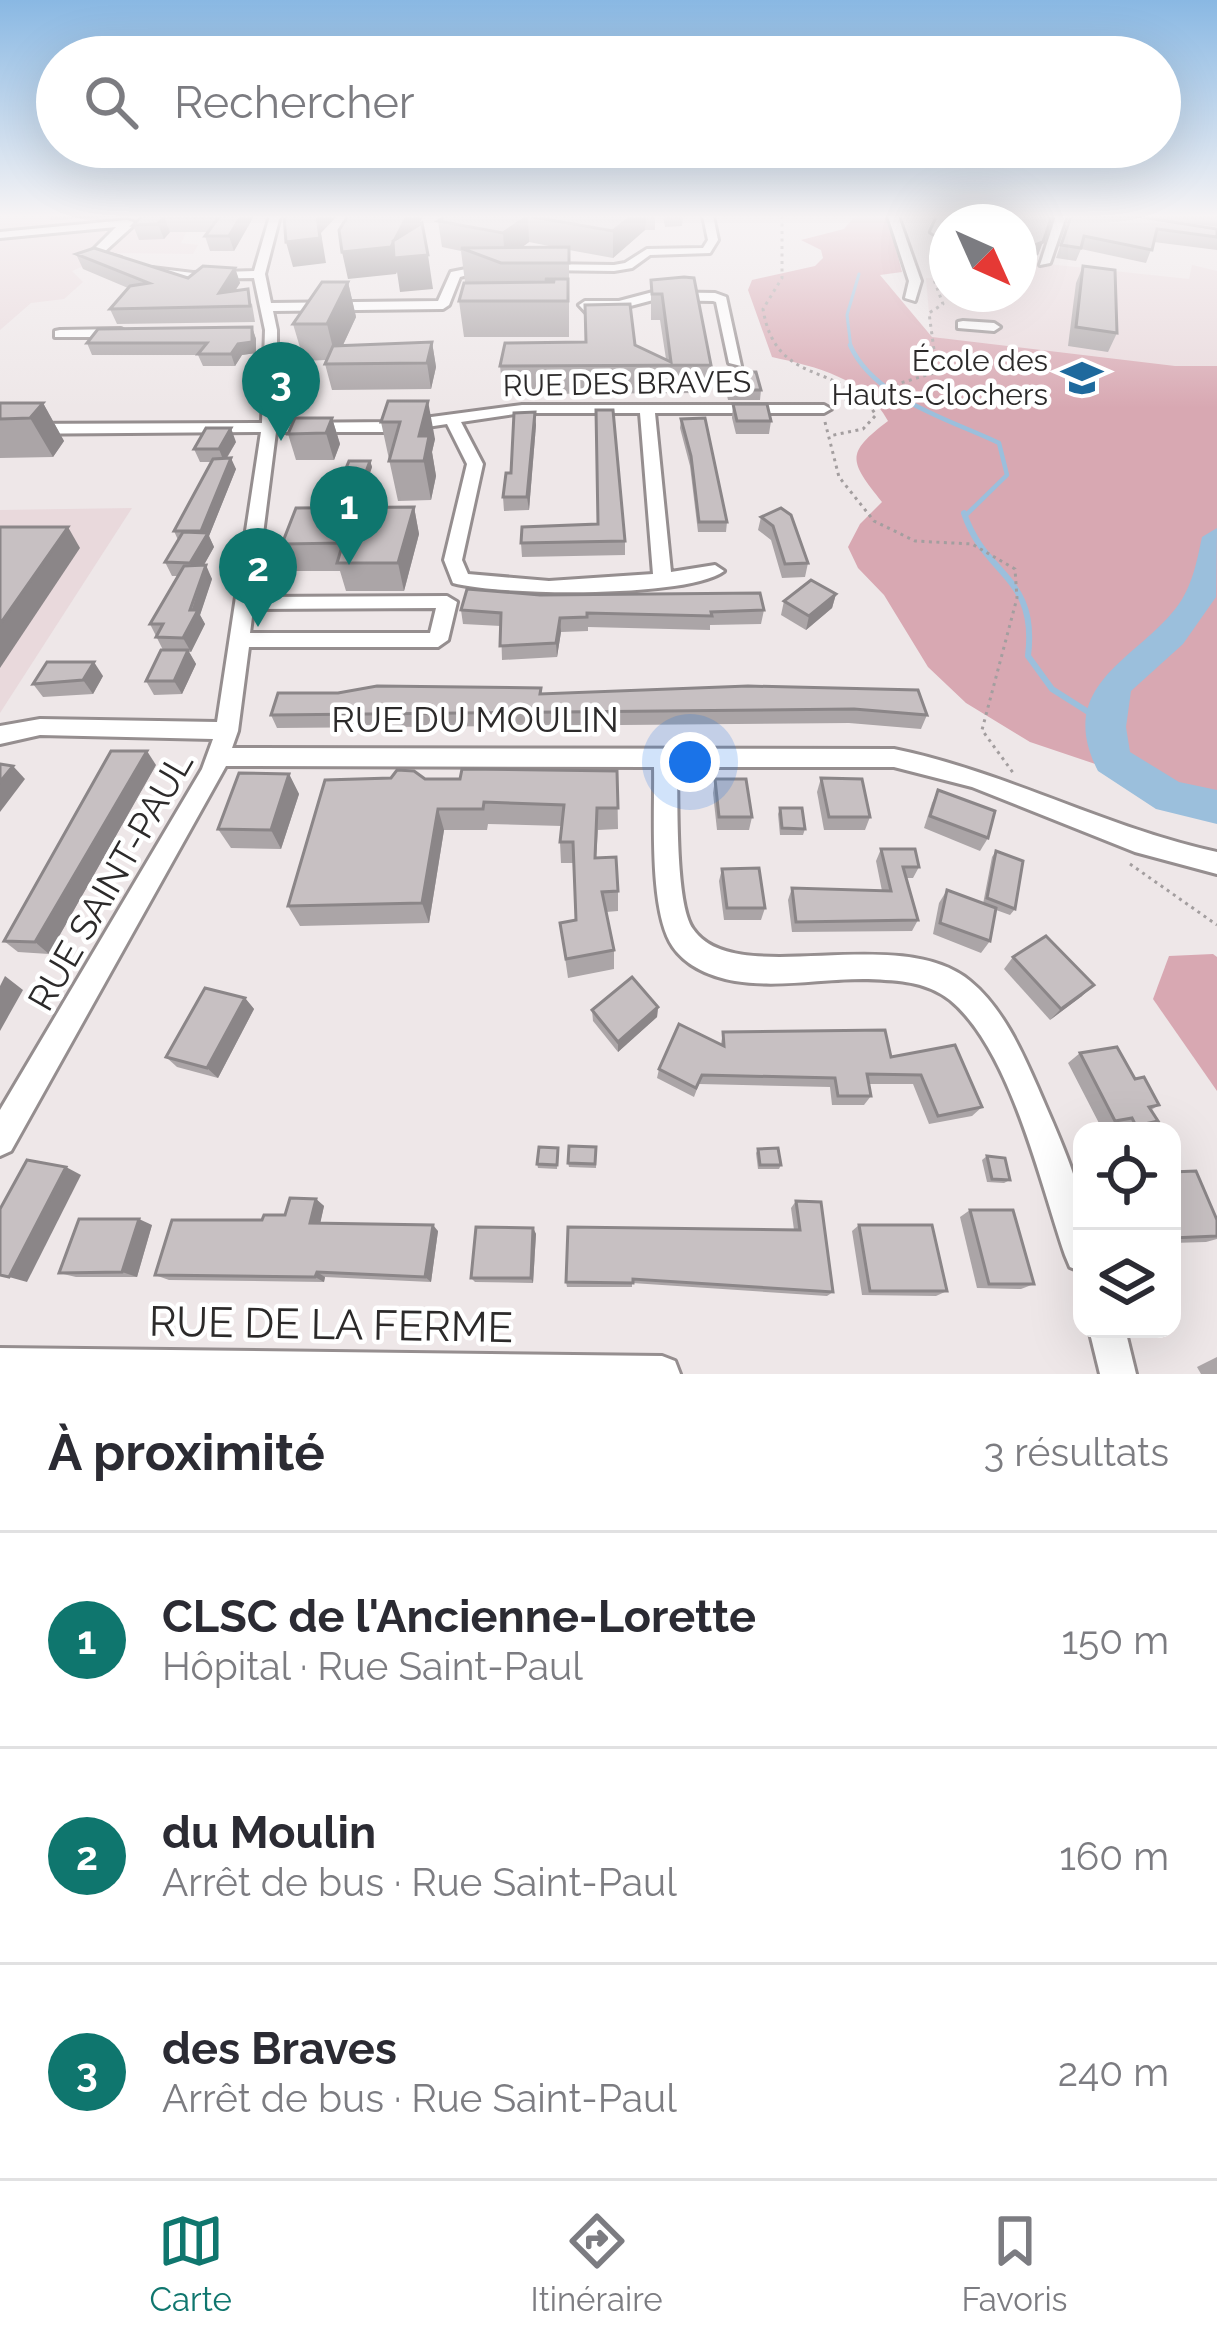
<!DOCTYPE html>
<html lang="fr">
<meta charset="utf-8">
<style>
:root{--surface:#fff;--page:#f7f7f7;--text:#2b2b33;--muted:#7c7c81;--line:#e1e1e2;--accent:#0f766e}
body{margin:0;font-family:Raleway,sans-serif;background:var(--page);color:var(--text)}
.controls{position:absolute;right:36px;bottom:36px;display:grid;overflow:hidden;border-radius:24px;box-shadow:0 12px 48px #0002}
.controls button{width:108px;height:108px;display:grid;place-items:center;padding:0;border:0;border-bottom:3px solid var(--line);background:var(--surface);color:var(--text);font:60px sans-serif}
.compass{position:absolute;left:929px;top:204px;width:108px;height:108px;border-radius:50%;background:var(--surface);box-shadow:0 12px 48px #0002;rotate:135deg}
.you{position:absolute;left:690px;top:762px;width:42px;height:42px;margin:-30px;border:9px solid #fff;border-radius:50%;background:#1a73e8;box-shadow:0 0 0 18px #1a73e833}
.badge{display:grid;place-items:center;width:78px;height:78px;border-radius:50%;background:var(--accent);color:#fff;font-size:39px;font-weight:700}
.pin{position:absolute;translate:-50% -99px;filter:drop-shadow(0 3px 6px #0008)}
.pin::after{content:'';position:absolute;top:63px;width:42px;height:36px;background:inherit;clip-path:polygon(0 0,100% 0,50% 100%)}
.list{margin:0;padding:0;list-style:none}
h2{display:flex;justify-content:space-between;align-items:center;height:156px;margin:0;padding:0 48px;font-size:51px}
h2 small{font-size:39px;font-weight:400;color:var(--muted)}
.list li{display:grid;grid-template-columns:78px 1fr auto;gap:36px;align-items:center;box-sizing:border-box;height:216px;padding:0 48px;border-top:3px solid var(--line)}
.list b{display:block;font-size:45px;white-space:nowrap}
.list p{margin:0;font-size:39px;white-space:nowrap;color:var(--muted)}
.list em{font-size:39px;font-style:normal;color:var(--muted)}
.icon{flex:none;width:66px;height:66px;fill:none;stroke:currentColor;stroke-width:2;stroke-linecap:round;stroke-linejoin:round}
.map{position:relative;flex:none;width:1217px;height:1374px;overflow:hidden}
.search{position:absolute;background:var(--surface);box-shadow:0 12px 48px #0002;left:36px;right:36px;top:36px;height:132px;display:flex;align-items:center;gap:30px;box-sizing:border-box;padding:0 42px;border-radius:66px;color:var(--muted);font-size:45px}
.sheet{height:804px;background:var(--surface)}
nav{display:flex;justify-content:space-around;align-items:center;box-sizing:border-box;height:168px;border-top:3px solid var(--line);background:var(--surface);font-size:33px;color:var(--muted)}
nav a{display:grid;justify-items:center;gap:6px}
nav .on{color:var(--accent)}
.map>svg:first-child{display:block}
.built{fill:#e9d9dc}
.forest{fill:#d8a8b2}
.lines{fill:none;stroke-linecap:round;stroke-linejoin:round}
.stream-far2{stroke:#9bbfdc;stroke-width:3}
.stream-far1{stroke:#9bbfdc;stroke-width:4.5}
.stream{stroke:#9bbfdc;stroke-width:6}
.river{fill:#9bbfdc;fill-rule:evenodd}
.minor-casing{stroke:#958e8f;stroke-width:6}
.path{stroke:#a39e9f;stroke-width:3;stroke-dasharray:3 4.5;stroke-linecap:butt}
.minor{fill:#fff;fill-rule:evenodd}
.wall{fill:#aba5a7;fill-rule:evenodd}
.shaded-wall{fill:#8b8688}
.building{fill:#c7c0c2;stroke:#8b8688;stroke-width:3}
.labels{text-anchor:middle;stroke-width:9;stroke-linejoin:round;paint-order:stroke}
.far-poi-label{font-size:30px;fill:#2c2a2a;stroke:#fff;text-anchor:end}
.far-street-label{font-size:30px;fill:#2c2a2a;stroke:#fff}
.street-label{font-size:36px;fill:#2c2a2a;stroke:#fff}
.near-street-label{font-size:42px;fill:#2c2a2a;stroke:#fff}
</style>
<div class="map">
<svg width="1217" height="1374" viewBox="0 0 1217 1374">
<rect width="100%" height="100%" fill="#eee7e8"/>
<g class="built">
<path d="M0 216H100L94 225 194 217 181 243 198 245 193 254 114 253 72 271 83 282 64 299 31 303 0 330Z"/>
<path d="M1019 261 1189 279 1192 265 1217 271V521L931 337 926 278H947V294H1019Z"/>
<path d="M132 508 0 713V510Z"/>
</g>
<g class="forest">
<path d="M855 216 888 217 902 272 880 275 932 337 1175 366H1217V818L1122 773 1030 742 966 703 928 667 884 595 858 568 848 547 860 524 882 502C848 460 846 453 888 421 865 378 817 367 772 357L748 290 752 280 815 266 823 258 821 250 801 240 844 229Z"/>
<path d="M1213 954 1217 957V1091L1153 999 1169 956Z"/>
</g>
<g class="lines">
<path class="stream-far2" d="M851 348 847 315 859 274"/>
<path class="stream-far1" d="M850 345C874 399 949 419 999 443L1007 475 965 516"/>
<path class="stream" d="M964 513C985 577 1038 575 1028 656L1052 689 1104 722"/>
<path class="river" d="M1217 528 1216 597 1183 644 1131 691 1126 727 1130 752 1179 782 1217 790V824L1156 809 1098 771C1054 685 1136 660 1176 608 1192 588 1197 561 1202 537Z"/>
<g class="minor-casing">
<g id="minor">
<path d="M270 216H280L265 274 271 303 438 301 451 272 491 264 497 267 460 277 449 305 443 309 273 311 277 330V423L394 422 522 405H824L831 409 824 413H655L671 572 715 565 724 571C689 598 501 596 453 583L444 560 467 464 447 424 394 432H276L255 597 447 596 457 602 448 640 438 647H249L238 731 232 748 894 749C1006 772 1106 828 1217 852V874L1135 852 972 787 894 767H677C678 801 675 904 693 929 735 991 898 921 970 981 1002 1007 1022 1051 1038 1088 1052 1121 1077 1174 1082 1208 1085 1228 1082 1252 1082 1272L1070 1267 1065 1255C1040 1182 1010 1049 950 1000 925 980 893 980 863 979 821 979 777 988 735 981 712 977 687 967 673 947 648 911 655 811 654 767L226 766 11 1151 0 1156V1110L202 769 213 739 40 735 0 744V726L40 719 217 722 261 432 0 434V424L262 423 265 330 254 278 193 279 146 271 152 268 193 273 254 271ZM522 413H640L653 574 549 581 468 574 462 560 483 464 461 422ZM436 608 430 633H250L253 609Z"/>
<path d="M703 216H713L718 240 710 253 650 255 632 268 614 271 541 270 535 267 541 264 614 265 625 263 647 249 703 248 708 240Z"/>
<path d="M888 216H898L921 281 915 301 905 298 909 281Z"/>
<path d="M938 216H948L941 232 936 235 931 232Z"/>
<path d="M1056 216H1066L1050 263 1040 265Z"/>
<path d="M127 220 136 223 103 253 121 258 123 260 117 263 89 254 116 227 0 238V232Z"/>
<path d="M653 292 715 293 726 297 741 366 729 363 716 302 713 301 653 300 619 309H596L613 317 615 320 609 324 593 320 579 305 585 301H619Z"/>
<path d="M963 321 994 323 1000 327 994 331 958 328V322Z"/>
<path d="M60 330 121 329 127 333 121 337H55V331Z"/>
<path d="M1089 1329H1125L1136 1374H1100Z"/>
<path d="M0 1348 662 1356 675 1361 680 1374H0Z"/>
</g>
</g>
<g class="path">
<path d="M782 216V278L763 309C776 389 841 360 876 415L863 429 829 436"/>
<path d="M837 402 937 372 929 313 943 304 933 277"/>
<path d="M825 422 839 477 874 521 915 541 972 544 1015 569 1017 598 982 730 1014 774"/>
<path d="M1130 864 1217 925"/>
</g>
<use href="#minor" class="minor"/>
</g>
<g class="wall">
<path d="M49 216H132L51 220Z"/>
<path d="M142 216H254L234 251H210L205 236 208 232H170L164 239 139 240 133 225Z"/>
<path d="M446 216H655V230H645L613 258 569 250V337H464L459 301 468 283 465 282 461 251 442 247 438 221ZM529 242 554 247H522Z"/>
<path d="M663 216H683L682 226 665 227Z"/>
<path d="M1052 216 1038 255 1027 259 1019 258V222Z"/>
<path d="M1069 216H1135L1217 229V250L1154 242 1146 263 1081 249 1076 261 1056 258 1070 217Z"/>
<path d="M1136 216H1217V227Z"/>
<path d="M76 254 188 278 235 268 240 283 235 291 252 304 255 322 117 324 110 309 128 288 83 269Z"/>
<path d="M1083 266 1117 333 1108 352 1068 346 1076 283Z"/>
<path d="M651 280 711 365 708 393 503 394 500 366 635 345 666 359 660 320H651Z"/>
<path d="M348 282 356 317 343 345 432 342 436 367 431 389 332 390 325 364 326 360 304 361 293 324Z"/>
<path d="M252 327 256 339V353L242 355 235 366H203L198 355H92L87 343Z"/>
<path d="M725 372 761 390 760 400H728L724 382Z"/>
<path d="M388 401 435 439 432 452 436 476 431 500 398 501 381 422Z"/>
<path d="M0 403H43L64 441 53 457 0 458Z"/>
<path d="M733 404 771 421 769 434H736L732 418Z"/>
<path d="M332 418 340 444 334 460H296L288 434Z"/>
<path d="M681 419 727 522 726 532H698L690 466 680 428Z"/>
<path d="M536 425 529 510 504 511 503 497 511 473Z"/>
<path d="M236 442 227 458 236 469 209 536 214 547 204 565 212 579 200 615 205 624 191 652H189L196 664 182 694 154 695 146 681 163 650 150 624 178 576H172L165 562 178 540 174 531 211 462H200L194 449Z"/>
<path d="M370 461 372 467 366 484H344L342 478Z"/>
<path d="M414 507 419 534 404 591H346L340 571H292L282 544Z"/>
<path d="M781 508 808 563 805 577 782 578 771 540 758 530 761 517Z"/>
<path d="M625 541V555L522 557 521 543Z"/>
<path d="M836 594 832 608 806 630 781 615 784 601Z"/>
<path d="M461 610H764L761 624 710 625V630L588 627V631L561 632 557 657 502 660 501 626 463 624Z"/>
<path d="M103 676 93 694 43 697 33 684Z"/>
<path d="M748 686 927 715 921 729 849 723 277 728 271 715 541 694Z"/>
<path d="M156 765 49 954 18 952 4 941Z"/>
<path d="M617 771 618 829 598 830 596 858 618 891V911L606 912 614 950V969L568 978 560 923 576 920 574 863H561L560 842 562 826 488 824 487 830H444L429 923 300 926 288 906 425 779H460Z"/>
<path d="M289 774 299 794 281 849 231 848 218 829Z"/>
<path d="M821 778 870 817 865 830H824L817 792Z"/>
<path d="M715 779 752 817 749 830H717L713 793Z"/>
<path d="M938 790 988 838 980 851 924 828 932 803Z"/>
<path d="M780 808 805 829 803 835H780L778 814Z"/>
<path d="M881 849 919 867 913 878H906L918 920 912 931 792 932 788 900 792 888 882 891 876 861Z"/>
<path d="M996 851 1015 909 1010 915 996 910 990 941 981 953 933 934 939 903 947 890 983 904 992 857Z"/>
<path d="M722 869 765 908 761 920H724L719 881Z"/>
<path d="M1013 957 1082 996 1050 1020 1004 969Z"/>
<path d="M245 998 254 1009 218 1078 177 1067 166 1057Z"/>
<path d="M658 1007 657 1017 618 1052 593 1021 592 1010Z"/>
<path d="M723 1032 891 1057 982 1107 972 1116 929 1124 913 1084H868L871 1096 864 1105H832L830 1087 699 1084 694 1097 657 1078 659 1069 721 1044Z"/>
<path d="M1080 1053 1135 1079 1159 1105 1151 1110 1158 1121 1143 1130 1136 1131H1120L1118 1126 1102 1129 1068 1063Z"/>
<path d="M596 1147V1168L569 1167 568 1163Z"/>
<path d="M558 1148 557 1169 538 1168 537 1164Z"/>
<path d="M758 1149 781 1165 779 1169H758L756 1153Z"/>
<path d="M987 1156 1010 1180 1004 1183 987 1182 982 1160Z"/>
<path d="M1172 1172 1217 1220V1239L1206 1242 1172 1243Z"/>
<path d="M316 1199 324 1206 320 1223 438 1231 431 1282 325 1277 324 1282 169 1280 155 1275 262 1220 285 1215Z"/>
<path d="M796 1201 833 1292 827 1296 632 1283V1287H567L566 1282 794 1230 791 1208Z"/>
<path d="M970 1210 1034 1284 1021 1289 977 1288 960 1217Z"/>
<path d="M152 1225 137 1277H76L59 1273Z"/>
<path d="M859 1225 947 1291 936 1296 862 1295 852 1231Z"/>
<path d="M533 1228 536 1234 533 1283 475 1282 471 1278Z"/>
<path d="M1217 1357V1374H1201L1197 1367Z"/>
</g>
<g class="shaded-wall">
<path d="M241 216H254L234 251 229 236Z"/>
<path d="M317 216H337L321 233 326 263 293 267 286 242Z"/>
<path d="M407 216H423L404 257 428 255 433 289 400 292 397 272 396 274 348 279 342 252Z"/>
<path d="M528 216 529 242 505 260 503 233Z"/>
<path d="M632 216H646L645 230 613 258V231Z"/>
<path d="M164 217 170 232 164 239 158 224Z"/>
<path d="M1043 242 1038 255 1027 259 1032 246Z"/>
<path d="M235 268 240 283 224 308 219 293Z"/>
<path d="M348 282 356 317 336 360 327 324Z"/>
<path d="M252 327 256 339V353L242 355 235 366 231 354Z"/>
<path d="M432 342 436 367 431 389 427 363Z"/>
<path d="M428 401 435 439 432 452 436 476 431 500 419 436Z"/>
<path d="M43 403 64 441 53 457 30 418Z"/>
<path d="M535 412 536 425 529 510 527 497Z"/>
<path d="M332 418 340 444 334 460 326 433Z"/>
<path d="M231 428 236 442 224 462 219 449Z"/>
<path d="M231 458 236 469 209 536 214 547 197 577 190 563 204 539 201 531Z"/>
<path d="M370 461 372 467 366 484 364 477Z"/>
<path d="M414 507 419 534 404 591 398 563Z"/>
<path d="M68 527 80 548 0 668V624Z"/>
<path d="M206 565 212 579 200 615 205 624 191 652 183 638Z"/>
<path d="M836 594 832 608 806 630 809 616Z"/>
<path d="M560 618 561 632 557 657 556 643Z"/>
<path d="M188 650 196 664 182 694 174 681Z"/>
<path d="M94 662 103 676 93 694 83 680Z"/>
<path d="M147 751 156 765 49 954 35 942Z"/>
<path d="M13 766 25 779 0 812V782Z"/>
<path d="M289 774 299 794 281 849 271 830Z"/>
<path d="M438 809 444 830 429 923 422 903Z"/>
<path d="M5 976 23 990 0 1031V986Z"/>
<path d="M1094 985 1082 996 1050 1020 1061 1009Z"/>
<path d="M245 998 254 1009 218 1078 207 1068Z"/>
<path d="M658 1007 657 1017 618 1052V1042Z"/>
<path d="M66 1167 81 1175 27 1282 9 1277Z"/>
<path d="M316 1199 324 1206 319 1229 310 1223Z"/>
<path d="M139 1219 152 1225 137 1277 122 1272Z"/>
<path d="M433 1225 438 1231 431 1282 425 1277Z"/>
<path d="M533 1228 536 1234 533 1283 531 1278Z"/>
<path d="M317 1272 325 1277 324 1282 315 1277Z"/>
</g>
<g class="building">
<path d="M142 216H241L229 236H205L219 217H164L158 224 133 225Z"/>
<path d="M284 216H317L320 238 286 242Z"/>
<path d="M348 216H407L391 247 342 252 339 230Z"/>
<path d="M446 216H632L613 231 528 216 503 233 438 221Z"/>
<path d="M962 216H1052L1043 242 1032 246 1019 244V222H960Z"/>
<path d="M1071 216H1135L1217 229V237L1157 229 1152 250 1084 236 1081 248 1061 245Z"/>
<path d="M422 223 428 255 394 258 393 241Z"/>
<path d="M569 247V263H501L461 248Z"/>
<path d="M94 248 188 278 203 266 235 268 219 293 248 289 250 306 110 309 130 286 149 283 76 254Z"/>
<path d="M1083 266 1115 270 1117 333 1076 327Z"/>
<path d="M684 277 694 278 711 365 500 366 505 343 586 342 585 305 630 304 635 345 671 362 662 294H652L651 280Z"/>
<path d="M545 279H568V301H459L464 283 555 282Z"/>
<path d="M322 282H348L327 324H293Z"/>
<path d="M252 327V342L238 344 231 354H198L207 343H87L98 329Z"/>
<path d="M432 342 427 363 325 364 333 346Z"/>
<path d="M725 372H756L761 390H729Z"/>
<path d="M388 401H428L419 436H429L424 461H389L400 422H381Z"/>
<path d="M0 403H43L30 418 0 419Z"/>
<path d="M733 404H767L771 421H737Z"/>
<path d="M596 410H613L625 541 521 543 522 527 598 524Z"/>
<path d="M535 412 527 497H503L506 473H511L514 413Z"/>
<path d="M295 418H332L326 433 288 434Z"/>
<path d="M705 418 727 522H699L691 456 681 419Z"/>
<path d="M206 428H231L219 449H194Z"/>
<path d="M231 458 201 531H174L213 459Z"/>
<path d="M349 461H370L364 477 342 478Z"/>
<path d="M414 507 398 563H337L343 543 282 544 296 508Z"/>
<path d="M781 508 791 515 808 563 785 564 773 526 761 517Z"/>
<path d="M0 527H68L0 624Z"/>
<path d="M183 532 208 533 190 563 165 562Z"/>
<path d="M206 565 190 610H198L183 638 156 637 163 624H150L184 566Z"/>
<path d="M811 580 836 594 809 616 784 601Z"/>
<path d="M467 589 540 595 760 593 764 610 711 612 712 616 587 613V617L560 618 556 643 500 646 501 613 461 610Z"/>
<path d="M161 650H188L174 681H146Z"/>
<path d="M47 662H94L83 680 33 684Z"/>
<path d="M377 686 541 688 540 694 748 686 918 690 927 715 854 709 271 715 278 693H338Z"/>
<path d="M111 751H147L35 942 4 941Z"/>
<path d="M0 764 13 766 0 782Z"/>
<path d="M462 769 617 771 618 808H597L595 858 616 857 618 891 602 892 614 950 566 959 560 923 576 920 573 842H560L564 805 484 802 483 809H438L422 903 288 906 325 780 391 778 397 770 414 771 425 779H460Z"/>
<path d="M239 773 289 774 271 830 218 829Z"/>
<path d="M821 778 862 779 870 817H829Z"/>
<path d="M715 779H746L752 817H719Z"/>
<path d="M938 790 995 811 988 838 930 816Z"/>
<path d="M780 808H802L805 829 782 828Z"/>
<path d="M881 849H915L919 867H903L918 920 796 922 792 888 891 891Z"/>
<path d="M996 851 1023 861 1015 909 987 898Z"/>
<path d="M759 868 765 908H727L722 869Z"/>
<path d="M947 890 996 908 990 941 940 923Z"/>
<path d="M1046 936 1094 985 1061 1009 1013 957Z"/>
<path d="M632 977 658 1007 618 1042 592 1010Z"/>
<path d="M205 988 245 998 207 1068 166 1057Z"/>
<path d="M679 1024 724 1046 723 1032 885 1030 891 1057 955 1045 982 1107 938 1116 921 1075 867 1074 871 1096H838L835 1078 702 1075 696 1088 659 1069Z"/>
<path d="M1117 1047 1135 1079 1144 1077 1159 1105 1149 1107 1158 1121 1136 1126 1132 1118 1115 1121 1080 1053Z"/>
<path d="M569 1146 596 1147 595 1164 568 1163Z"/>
<path d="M539 1147 558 1148 557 1165 537 1164Z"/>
<path d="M778 1148 781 1165H760L758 1149Z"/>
<path d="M987 1156 1005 1158 1010 1180 992 1179Z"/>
<path d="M27 1160 66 1167 9 1277 0 1275V1209Z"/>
<path d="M1196 1171 1217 1220V1236L1172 1238V1172Z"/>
<path d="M290 1198 316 1199 310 1223 433 1225 425 1277 317 1272 315 1277 155 1275 172 1220H262L264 1215H285Z"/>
<path d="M796 1201 821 1202 833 1292 633 1279V1283L566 1282 568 1227 800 1230Z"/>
<path d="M970 1210H1013L1034 1284H989Z"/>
<path d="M79 1219H139L122 1272 59 1273Z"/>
<path d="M859 1225H932L947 1291H870Z"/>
<path d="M476 1227 533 1228 531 1278H471Z"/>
</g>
<linearGradient id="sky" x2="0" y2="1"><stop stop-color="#89b8e3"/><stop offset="0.53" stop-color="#f7f4f5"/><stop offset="1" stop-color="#f7f4f5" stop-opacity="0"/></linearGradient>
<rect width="1217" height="408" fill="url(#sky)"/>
<defs>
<g id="school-bare" transform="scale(3.24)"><path d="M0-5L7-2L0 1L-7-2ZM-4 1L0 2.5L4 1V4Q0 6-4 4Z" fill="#1e699d" stroke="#fff" stroke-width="2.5" paint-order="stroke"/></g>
</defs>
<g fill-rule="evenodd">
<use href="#school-bare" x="1082" y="378"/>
</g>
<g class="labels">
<g class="far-poi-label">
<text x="1048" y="371">École des<tspan x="1048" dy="34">Hauts-Clochers</tspan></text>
</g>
<g class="far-street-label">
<text transform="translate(627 384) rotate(-1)" y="10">RUE DES BRAVES</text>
</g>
<g class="street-label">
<text x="475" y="732">RUE DU MOULIN</text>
<text transform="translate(110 881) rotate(-60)" y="13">RUE SAINT-PAUL</text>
</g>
<g class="near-street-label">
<text transform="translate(331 1324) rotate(1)" y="15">RUE DE LA FERME</text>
</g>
</g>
</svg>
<div class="controls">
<button><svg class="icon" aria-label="locate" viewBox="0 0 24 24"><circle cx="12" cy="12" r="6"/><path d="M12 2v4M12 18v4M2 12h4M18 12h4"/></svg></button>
<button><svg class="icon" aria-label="layers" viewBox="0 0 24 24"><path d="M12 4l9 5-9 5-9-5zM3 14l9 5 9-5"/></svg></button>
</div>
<svg class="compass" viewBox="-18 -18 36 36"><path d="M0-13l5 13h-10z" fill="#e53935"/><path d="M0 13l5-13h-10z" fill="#7c7c81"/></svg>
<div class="you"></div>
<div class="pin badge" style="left:349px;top:565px">1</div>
<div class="pin badge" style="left:258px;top:627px">2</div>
<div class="pin badge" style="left:281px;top:441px">3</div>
<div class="search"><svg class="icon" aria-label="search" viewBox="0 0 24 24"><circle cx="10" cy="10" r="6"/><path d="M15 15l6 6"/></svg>Rechercher</div>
</div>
<section class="sheet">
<h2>À proximité<small>3 résultats</small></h2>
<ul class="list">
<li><span class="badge">1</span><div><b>CLSC de l'Ancienne-Lorette</b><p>Hôpital · Rue Saint-Paul</p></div><em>150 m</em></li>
<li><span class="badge">2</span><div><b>du Moulin</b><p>Arrêt de bus · Rue Saint-Paul</p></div><em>160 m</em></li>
<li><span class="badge">3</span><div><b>des Braves</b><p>Arrêt de bus · Rue Saint-Paul</p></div><em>240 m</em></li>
</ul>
</section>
<nav>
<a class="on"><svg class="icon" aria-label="map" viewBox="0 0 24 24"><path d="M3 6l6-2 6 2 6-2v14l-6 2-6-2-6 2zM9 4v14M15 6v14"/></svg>Carte</a>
<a><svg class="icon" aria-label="directions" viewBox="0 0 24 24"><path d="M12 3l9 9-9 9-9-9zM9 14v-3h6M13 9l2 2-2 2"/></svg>Itinéraire</a>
<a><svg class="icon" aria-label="saved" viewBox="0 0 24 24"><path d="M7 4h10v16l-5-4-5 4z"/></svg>Favoris</a>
</nav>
